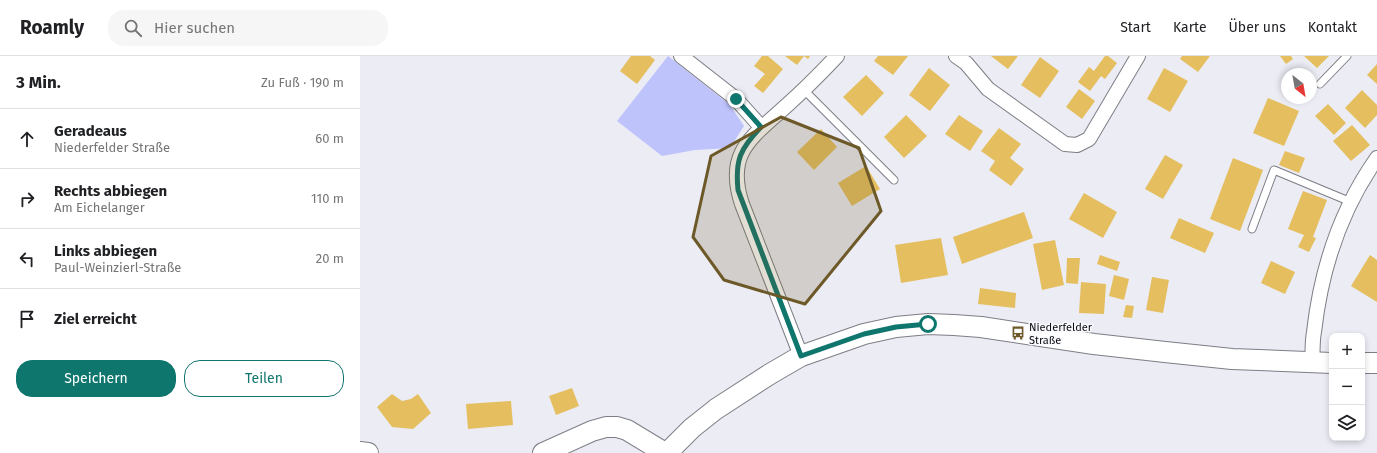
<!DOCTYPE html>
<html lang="de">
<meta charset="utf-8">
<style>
:root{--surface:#fff;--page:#f6f6f6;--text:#202124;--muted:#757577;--line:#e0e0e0;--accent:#0f766e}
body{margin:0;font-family:"Fira Sans",sans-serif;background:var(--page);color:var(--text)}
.controls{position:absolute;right:12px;bottom:12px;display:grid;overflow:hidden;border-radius:8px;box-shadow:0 2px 6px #0003}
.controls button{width:36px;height:36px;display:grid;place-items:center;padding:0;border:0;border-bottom:1px solid var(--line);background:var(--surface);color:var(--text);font:20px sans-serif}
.compass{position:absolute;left:921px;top:12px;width:36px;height:36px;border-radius:50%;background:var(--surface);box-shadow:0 2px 6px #0003;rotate:149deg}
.stop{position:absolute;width:12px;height:12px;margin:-9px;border:3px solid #0f766e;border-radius:50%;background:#fff}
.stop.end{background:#0f766e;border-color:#fff;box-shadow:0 1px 4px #0008}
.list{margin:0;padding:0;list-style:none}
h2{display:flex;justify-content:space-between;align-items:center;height:52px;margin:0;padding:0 16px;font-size:17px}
h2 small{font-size:13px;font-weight:400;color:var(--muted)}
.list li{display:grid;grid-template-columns:26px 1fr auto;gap:12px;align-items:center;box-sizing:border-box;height:60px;padding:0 16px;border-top:1px solid var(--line)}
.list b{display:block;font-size:15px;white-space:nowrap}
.list p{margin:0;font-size:13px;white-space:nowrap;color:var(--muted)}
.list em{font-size:13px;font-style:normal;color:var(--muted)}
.actions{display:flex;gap:8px;padding:12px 16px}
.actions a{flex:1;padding:9px 0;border:1px solid var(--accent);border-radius:16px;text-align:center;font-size:14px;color:var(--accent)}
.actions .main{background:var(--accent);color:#fff}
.icon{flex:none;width:22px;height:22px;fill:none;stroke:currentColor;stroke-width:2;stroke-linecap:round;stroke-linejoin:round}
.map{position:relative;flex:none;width:1017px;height:397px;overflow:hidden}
header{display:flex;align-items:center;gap:24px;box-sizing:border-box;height:56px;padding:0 20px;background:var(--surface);border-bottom:1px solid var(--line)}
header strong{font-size:19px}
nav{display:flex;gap:22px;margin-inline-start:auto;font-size:14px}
.search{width:280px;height:36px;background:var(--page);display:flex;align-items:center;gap:10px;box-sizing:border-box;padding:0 14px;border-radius:16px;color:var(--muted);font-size:15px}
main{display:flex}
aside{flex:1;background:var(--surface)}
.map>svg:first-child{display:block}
.green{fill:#bfc3fc}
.building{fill:#e5be5f}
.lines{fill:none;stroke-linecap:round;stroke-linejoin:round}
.lane-casing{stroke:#7d7e85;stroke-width:9}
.street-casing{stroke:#7d7e85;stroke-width:16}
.secondary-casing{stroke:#7d7e85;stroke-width:22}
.lane{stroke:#fff;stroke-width:7}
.street{stroke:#fff;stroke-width:14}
.secondary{stroke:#fff;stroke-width:20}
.route{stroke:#0f766e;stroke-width:5}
.marked{fill:#6d5928;fill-opacity:0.2;stroke:#6d5928;stroke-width:3;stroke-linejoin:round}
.labels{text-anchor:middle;stroke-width:3;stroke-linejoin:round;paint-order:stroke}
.poi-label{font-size:11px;fill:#0c0c0f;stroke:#f9faff;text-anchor:start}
</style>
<header>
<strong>Roamly</strong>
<div class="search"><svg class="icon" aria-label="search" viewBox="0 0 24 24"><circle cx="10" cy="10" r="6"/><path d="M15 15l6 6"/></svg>Hier suchen</div>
<nav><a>Start</a><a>Karte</a><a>Über uns</a><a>Kontakt</a></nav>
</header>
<main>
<aside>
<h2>3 Min.<small>Zu Fuß · 190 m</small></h2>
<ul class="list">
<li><svg class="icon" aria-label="ahead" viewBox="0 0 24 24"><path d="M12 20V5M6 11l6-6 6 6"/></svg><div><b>Geradeaus</b><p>Niederfelder Straße</p></div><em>60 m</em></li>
<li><svg class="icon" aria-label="right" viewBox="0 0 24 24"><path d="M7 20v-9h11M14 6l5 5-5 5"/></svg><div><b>Rechts abbiegen</b><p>Am Eichelanger</p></div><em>110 m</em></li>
<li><svg class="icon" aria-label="left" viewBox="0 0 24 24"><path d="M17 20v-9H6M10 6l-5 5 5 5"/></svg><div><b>Links abbiegen</b><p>Paul-Weinzierl-Straße</p></div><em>20 m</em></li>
<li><svg class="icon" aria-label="arrive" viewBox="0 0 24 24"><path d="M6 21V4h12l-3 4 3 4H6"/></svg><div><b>Ziel erreicht</b></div></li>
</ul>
<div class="actions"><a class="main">Speichern</a><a>Teilen</a></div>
</aside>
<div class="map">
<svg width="1017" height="397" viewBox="0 0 1017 397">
<rect width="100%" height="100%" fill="#ebecf4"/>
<path class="green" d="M308 0 370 49 384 70 370 92 335 94 302 100 257 65Z"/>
<g class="building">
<path d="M271 0H290L295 4 277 28 260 15Z"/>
<path d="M402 0H408L423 13 403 37 394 30 405 18 394 10Z"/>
<path d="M425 0H450L448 3 444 0 437 9Z"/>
<path d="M518 0H548L533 19 514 5Z"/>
<path d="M631 0H658L648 13Z"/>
<path d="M745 0H748L757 7 745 23 741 20 730 35 718 26 729 11 734 15Z"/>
<path d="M822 0H850L838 16 820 3Z"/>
<path d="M920 0H931L933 3 926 8Z"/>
<path d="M944 0H969L957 12Z"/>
<path d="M680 1 699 15 680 42 661 29Z"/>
<path d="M1017 8V28L1007 19Z"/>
<path d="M569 12 590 29 570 55 549 39Z"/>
<path d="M804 12 828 25 810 56 787 43Z"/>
<path d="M506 19 524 37 502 60 483 41Z"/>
<path d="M719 33 735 45 722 63 706 51Z"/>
<path d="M1002 34 1017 49V59L1005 72 985 52Z"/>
<path d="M908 42 939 55 924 90 893 77Z"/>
<path d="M968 48 986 67 974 79 955 60Z"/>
<path d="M546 59 567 80 544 102 524 81Z"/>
<path d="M599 59 623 75 610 95 585 78Z"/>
<path d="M992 69 1010 89 991 105 973 85Z"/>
<path d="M639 72 661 88 650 102 664 113 651 130 629 114 635 105 621 95Z"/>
<path d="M461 73 477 91 454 114 437 96Z"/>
<path d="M925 95 945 102 939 117 919 109Z"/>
<path d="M805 99 823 109 803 143 785 133Z"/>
<path d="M873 102 903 114 880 175 850 163Z"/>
<path d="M506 110 520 133 492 150 478 127Z"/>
<path d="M943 135 967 144 953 181 956 182 949 196 938 191 944 179 928 173Z"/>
<path d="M724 137 757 156 743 182 709 163Z"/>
<path d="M664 156 673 182 602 208 593 181Z"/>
<path d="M819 162 854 177 845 197 810 182Z"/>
<path d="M581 182 588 219 541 227 535 189Z"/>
<path d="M695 184 704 229 682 234 673 188Z"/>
<path d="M740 199 760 206 757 215 737 208Z"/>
<path d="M1010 199 1017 204V246L991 230Z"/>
<path d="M707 202H720L718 228 706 227Z"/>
<path d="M911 205 935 216 925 238 901 227Z"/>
<path d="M754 219 769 223 764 244 749 240Z"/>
<path d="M792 221 809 224 803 257 786 254Z"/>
<path d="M721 226 746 228 744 258 719 257Z"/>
<path d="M620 232 656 237 655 252 618 248Z"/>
<path d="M766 249 774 250 772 262 763 261Z"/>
<path d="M212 332 219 350 196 359 189 340Z"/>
<path d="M32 338 42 345 51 343 58 338 71 357 53 373 32 371 17 351Z"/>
<path d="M151 345 153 369 108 373 106 348Z"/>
</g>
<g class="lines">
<g class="lane-casing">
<g id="lane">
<path d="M960 28 987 0"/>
<path d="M444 34 534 124"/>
<path d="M892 173 914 114 991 146"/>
</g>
</g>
<g class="street-casing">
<g id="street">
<path d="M321 0 376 43 401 71"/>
<path d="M596 0 606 7 628 33 705 88 717 89 729 83 778 0"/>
<path d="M441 300 382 148C365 97 391 82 425 51 443 35 460 18 477 0"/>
<path d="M952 307C953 296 952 286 954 276 961 214 981 153 1017 102"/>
</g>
</g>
<g class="secondary-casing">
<g id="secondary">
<path d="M1002 307H1017"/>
<path d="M0 396 8 397"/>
<path d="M183 397 232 375 246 371H257L267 374 305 397"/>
<path d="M307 397 332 372 356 353 410 318 441 300 504 278 536 271 568 268 594 269 621 271 734 288 805 296 872 303 972 307"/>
</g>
</g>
<use href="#lane" class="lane"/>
<use href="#street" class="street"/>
<use href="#secondary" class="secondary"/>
</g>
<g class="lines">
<path class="route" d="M376 43 401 71C380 93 375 104 378 134L441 300 504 278 536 271 568 268"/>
</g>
<path class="marked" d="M421 61 499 92 521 155 445 248 364 224 333 181 351 100Z"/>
<defs>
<g id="bus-bare" transform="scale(1.08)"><path d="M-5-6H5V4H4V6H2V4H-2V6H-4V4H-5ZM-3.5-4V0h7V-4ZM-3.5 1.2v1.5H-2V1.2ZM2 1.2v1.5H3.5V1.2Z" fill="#6d5928" stroke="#f9faff" stroke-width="2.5" paint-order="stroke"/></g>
</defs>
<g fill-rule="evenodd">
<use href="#bus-bare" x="658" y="277"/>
</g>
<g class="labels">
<g class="poi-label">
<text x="669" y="275">Niederfelder<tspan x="669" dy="13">Straße</tspan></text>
</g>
</g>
</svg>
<div class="controls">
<button>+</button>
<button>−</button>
<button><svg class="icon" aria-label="layers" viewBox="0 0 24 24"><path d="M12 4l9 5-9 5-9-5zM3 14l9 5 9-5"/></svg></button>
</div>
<svg class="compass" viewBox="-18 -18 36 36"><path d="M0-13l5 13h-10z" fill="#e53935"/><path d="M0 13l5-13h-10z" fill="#757577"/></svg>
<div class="stop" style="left:568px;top:268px"></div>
<div class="stop end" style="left:376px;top:43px"></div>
</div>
</main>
